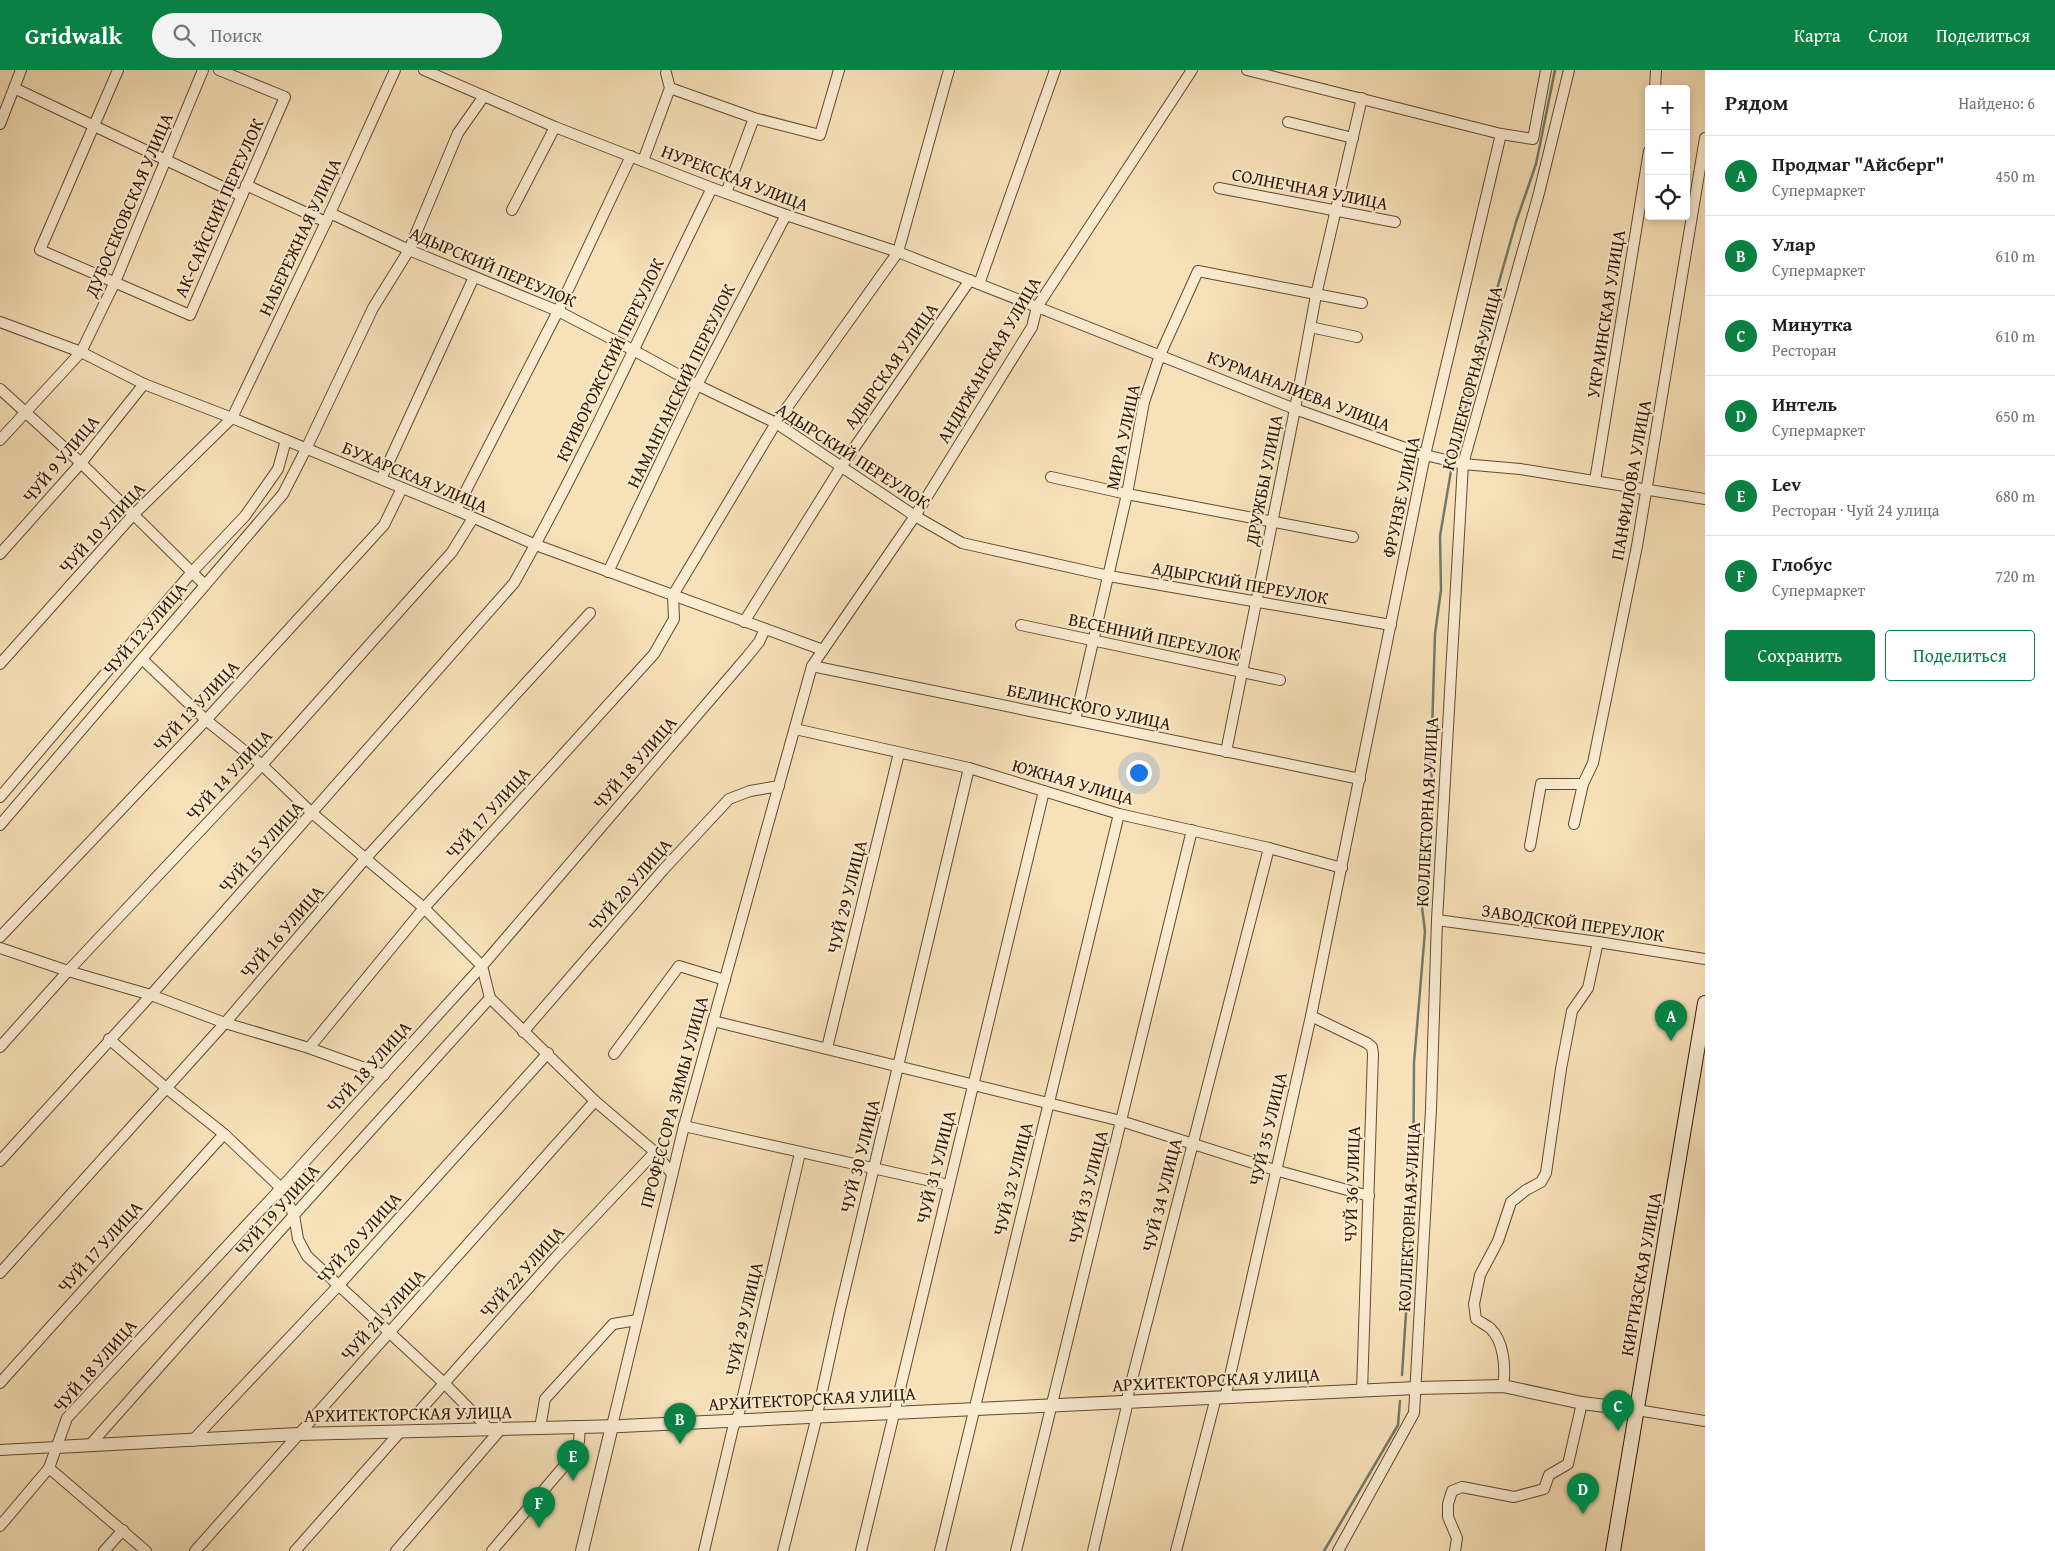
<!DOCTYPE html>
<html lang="ru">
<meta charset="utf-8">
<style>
:root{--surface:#fff;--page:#f2f2f2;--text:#202124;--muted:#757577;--line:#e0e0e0;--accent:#0b8043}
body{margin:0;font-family:"Gentium Book Plus",serif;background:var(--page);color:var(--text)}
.controls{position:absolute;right:15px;top:15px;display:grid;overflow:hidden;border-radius:5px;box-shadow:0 2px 8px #0003}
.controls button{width:45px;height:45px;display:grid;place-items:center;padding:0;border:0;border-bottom:1px solid var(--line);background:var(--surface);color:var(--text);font:25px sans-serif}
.you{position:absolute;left:1138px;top:702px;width:18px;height:18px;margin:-12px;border:4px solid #fff;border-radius:50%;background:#1a73e8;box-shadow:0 0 0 8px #1a73e833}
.badge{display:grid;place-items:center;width:32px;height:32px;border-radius:50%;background:var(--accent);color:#fff;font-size:16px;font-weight:700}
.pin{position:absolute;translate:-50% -41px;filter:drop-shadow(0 1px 2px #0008)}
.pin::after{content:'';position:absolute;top:26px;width:18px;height:15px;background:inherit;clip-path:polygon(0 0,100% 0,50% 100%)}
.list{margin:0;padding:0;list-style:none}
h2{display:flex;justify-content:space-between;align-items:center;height:65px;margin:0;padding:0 20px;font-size:21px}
h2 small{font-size:16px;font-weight:400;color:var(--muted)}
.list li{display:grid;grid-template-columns:32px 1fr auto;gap:15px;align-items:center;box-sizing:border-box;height:80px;padding:0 20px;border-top:1px solid var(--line)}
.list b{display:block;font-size:19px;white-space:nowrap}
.list p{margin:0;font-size:16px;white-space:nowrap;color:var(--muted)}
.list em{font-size:16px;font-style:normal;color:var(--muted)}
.actions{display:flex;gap:10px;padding:15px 20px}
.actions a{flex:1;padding:11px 0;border:1px solid var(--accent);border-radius:5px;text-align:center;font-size:18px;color:var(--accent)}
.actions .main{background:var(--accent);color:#fff}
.icon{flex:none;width:28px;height:28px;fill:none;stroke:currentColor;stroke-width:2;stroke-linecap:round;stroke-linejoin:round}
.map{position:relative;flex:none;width:1705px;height:1481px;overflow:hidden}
header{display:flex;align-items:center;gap:30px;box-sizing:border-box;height:70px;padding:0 25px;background:var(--accent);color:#fff}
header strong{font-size:24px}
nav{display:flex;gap:28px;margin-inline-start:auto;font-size:18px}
.search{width:350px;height:45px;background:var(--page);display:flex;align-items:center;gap:12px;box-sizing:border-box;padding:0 18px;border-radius:28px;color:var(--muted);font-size:19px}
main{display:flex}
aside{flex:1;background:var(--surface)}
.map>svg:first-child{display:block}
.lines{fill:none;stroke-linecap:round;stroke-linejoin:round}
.stream{stroke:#727b6b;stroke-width:2.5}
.minor-casing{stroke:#634931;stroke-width:12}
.tertiary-casing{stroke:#634931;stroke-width:14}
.secondary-casing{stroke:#321604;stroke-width:16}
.minor{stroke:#faecd1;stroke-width:10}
.tertiary{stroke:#faecd1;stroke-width:12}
.secondary{stroke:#faecd1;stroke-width:14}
.labels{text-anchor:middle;stroke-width:4;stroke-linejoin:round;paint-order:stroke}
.street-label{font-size:18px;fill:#321604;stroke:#faecd1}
</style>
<header>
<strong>Gridwalk</strong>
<div class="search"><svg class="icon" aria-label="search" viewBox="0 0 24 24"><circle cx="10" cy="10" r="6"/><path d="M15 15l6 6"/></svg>Поиск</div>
<nav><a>Карта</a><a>Слои</a><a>Поделиться</a></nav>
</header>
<main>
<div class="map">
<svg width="1705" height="1481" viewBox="0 0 1705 1481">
<rect width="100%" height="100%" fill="#f7e1b8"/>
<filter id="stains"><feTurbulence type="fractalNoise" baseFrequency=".004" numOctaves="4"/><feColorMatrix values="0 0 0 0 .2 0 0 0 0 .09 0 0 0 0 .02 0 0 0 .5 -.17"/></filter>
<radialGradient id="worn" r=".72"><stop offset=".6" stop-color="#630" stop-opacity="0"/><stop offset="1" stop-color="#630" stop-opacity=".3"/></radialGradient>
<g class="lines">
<g class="stream">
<path d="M1453 389 1484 265 1516 152 1536 94 1555 0"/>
<path d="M1402 1305 1413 1135 1414 993 1425 861 1422 837 1433 736 1431 694 1435 564 1441 520 1440 466 1452 395"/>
<path d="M1324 1481 1398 1355 1400 1331"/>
</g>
<g class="minor-casing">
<g id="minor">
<path d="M118 0 40 180 190 245 285 27 219 0"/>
<path d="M424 0 555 57 712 118 786 145 898 182 1295 339 1425 385 1463 394 1520 399 1705 429"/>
<path d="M1247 0 1501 64 1533 69 1546 0"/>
<path d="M666 3 670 18 754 48 820 65 839 0"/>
<path d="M14 18 242 126"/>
<path d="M1655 19 1656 0"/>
<path d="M1288 52 1353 68"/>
<path d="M0 54 21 0"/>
<path d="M643 91 670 18"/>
<path d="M246 115 326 152"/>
<path d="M1219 118 1395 152"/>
<path d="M726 123 754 48"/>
<path d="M512 140 555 57"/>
<path d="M330 143 409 180 558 241 633 280 697 315 776 353 915 446 962 473 1109 506 1391 555"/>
<path d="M979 214 1055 0"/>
<path d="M0 252 81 282 144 314 232 348 456 440 536 475 823 580"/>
<path d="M1310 257 1357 267"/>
<path d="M0 319 81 393 205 515"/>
<path d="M0 370 81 282 115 212 203 0"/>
<path d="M1051 407 1127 424 1353 467"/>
<path d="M381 409 474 207"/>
<path d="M1595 411 1649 81"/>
<path d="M456 440 558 241 631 86"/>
<path d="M0 484 81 393 144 314"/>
<path d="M608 502 697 315 786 145"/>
<path d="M744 552 841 397 970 210"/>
<path d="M1021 555 1280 610"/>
<path d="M142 589 206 650 262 695 312 743 424 838 482 896 490 928 595 1031 655 1082 672 1104"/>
<path d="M0 594 133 445 232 348 326 152 395 0"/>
<path d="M812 596 1360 709"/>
<path d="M1075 650 1127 424 1144 332 1160 285 1198 201 1362 233"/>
<path d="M795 659 969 698 1119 744 1269 778 1342 798"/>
<path d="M1226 682 1295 339 1316 225 1362 28"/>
<path d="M0 727 192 502 245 446 278 399 286 370"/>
<path d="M1574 754 1583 714 1593 693 1637 476 1705 68"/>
<path d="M0 755 283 424 306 379 373 238 409 180 458 63 484 26"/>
<path d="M1530 776 1541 714H1583"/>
<path d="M1437 850 1598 872 1705 889"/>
<path d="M0 867 206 650 384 455 402 418"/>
<path d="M0 878 68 901 151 925 225 953 309 978 384 1005"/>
<path d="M1311 946 1367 973 1372 977 1373 984 1362 1321"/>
<path d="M713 951 1121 1051 1275 1100 1369 1126"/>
<path d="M523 962 663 800 729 729 750 721 779 716"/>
<path d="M109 969 165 1017 224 1064 281 1118 294 1145 298 1169 307 1186 445 1314 489 1359"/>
<path d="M0 977 68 901 262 695 452 482 473 448"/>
<path d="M309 978 424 838 654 584 674 549 673 525 776 353 898 182 949 0"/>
<path d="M827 978 899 683"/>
<path d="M614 984 679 896 725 910"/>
<path d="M684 1056 949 1115"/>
<path d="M0 1091 151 925 514 513C586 385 647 250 712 118"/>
<path d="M0 1203 225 953 365 789 590 543"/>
<path d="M0 1313 224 1064"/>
<path d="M1503 1316C1506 1298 1504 1271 1490 1258 1486 1255 1480 1252 1476 1249L1474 1234 1480 1205 1498 1171 1511 1132 1526 1120 1541 1112 1546 1103 1561 999 1572 941 1588 918 1598 872"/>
<path d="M1225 1328 1311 946 1425 385 1501 64"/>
<path d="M1637 1340 1705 1351"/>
<path d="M416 1345 556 1187 655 1082"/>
<path d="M612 1356 684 1056 812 596 915 446 1032 257 1037 237 1192 0"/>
<path d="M540 1358 545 1329 613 1254 637 1250"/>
<path d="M192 1371 339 1215 548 983"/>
<path d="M89 1376 294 1145 490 928"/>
<path d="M0 1380 57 1377"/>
<path d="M49 1398 146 1481"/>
<path d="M0 1456 49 1398 67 1348 281 1118 482 896 746 588 759 572 765 559"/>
<path d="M104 1481 123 1460"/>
<path d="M195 1481 595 1031"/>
<path d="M295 1481 401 1361"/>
<path d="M396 1481 500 1360"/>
<path d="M492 1481 576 1382 579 1371 580 1357"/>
<path d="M704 1481 733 1358 739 1343 800 1083"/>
<path d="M783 1481 815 1354 840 1240 969 698"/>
<path d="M861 1481 1044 721"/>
<path d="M940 1481 1119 744"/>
<path d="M1016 1481 1192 760"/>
<path d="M1093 1481 1126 1340 1128 1325 1269 778"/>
<path d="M1176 1481 1214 1335 1215 1328"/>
<path d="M1338 1481 1414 1343 1431 1039 1437 850 1463 394 1539 123 1569 0"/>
<path d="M1455 1481 1457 1468 1448 1447V1434L1452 1421 1462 1417 1514 1427 1544 1419 1549 1405 1568 1394 1582 1333"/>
</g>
</g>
<g class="tertiary-casing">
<g id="tertiary">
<path d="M57 1377 298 1364 621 1356 1416 1318 1503 1316 1582 1333 1637 1340"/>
<path d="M582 1481 612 1356"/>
</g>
</g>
<g class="secondary-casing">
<path id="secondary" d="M1613 1481 1705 933"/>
</g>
<use href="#minor" class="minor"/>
<use href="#tertiary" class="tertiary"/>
<use href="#secondary" class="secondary"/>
</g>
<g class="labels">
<g class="street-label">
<text transform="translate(735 108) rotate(21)" y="6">НУРЕКСКАЯ УЛИЦА</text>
<text transform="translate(1310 119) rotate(11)" y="6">СОЛНЕЧНАЯ УЛИЦА</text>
<text transform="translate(129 135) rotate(-67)" y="6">ДУБОСЕКОВСКАЯ УЛИЦА</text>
<text transform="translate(219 138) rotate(-66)" y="6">АК-САЙСКИЙ ПЕРЕУЛОК</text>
<text transform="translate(300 167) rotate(-65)" y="6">НАБЕРЕЖНАЯ УЛИЦА</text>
<text transform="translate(493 197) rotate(23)" y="6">АДЫРСКИЙ ПЕРЕУЛОК</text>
<text transform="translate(1606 244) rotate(-81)" y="6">УКРАИНСКАЯ УЛИЦА</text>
<text transform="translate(610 290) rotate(-64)" y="6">КРИВОРОЖСКИЙ ПЕРЕУЛОК</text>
<text transform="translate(989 290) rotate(-60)" y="6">АНДИЖАНСКАЯ УЛИЦА</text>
<text transform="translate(891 296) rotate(-55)" y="6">АДЫРСКАЯ УЛИЦА</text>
<text transform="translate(1472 308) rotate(-75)" y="6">КОЛЛЕКТОРНАЯ УЛИЦА</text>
<text transform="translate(681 316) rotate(-64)" y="6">НАМАНГАНСКИЙ ПЕРЕУЛОК</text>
<text transform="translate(1299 321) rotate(21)" y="6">КУРМАНАЛИЕВА УЛИЦА</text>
<text transform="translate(1123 367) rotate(-78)" y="6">МИРА УЛИЦА</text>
<text transform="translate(853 386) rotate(33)" y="6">АДЫРСКИЙ ПЕРЕУЛОК</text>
<text transform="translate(61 389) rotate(-50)" y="6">ЧУЙ 9 УЛИЦА</text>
<text transform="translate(415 407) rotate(23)" y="6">БУХАРСКАЯ УЛИЦА</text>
<text transform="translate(1264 410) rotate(-79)" y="6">ДРУЖБЫ УЛИЦА</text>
<text transform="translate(1631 410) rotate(-80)" y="6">ПАНФИЛОВА УЛИЦА</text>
<text transform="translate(1401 427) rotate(-78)" y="6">ФРУНЗЕ УЛИЦА</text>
<text transform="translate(102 458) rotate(-47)" y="6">ЧУЙ 10 УЛИЦА</text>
<text transform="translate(1240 513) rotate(10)" y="6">АДЫРСКИЙ ПЕРЕУЛОК</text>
<text transform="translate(145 559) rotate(-49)" y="6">ЧУЙ 12 УЛИЦА</text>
<text transform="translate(1154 567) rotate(12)" y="6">ВЕСЕННИЙ ПЕРЕУЛОК</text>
<text transform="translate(196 636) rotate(-47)" y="6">ЧУЙ 13 УЛИЦА</text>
<text transform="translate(1089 637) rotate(12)" y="6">БЕЛИНСКОГО УЛИЦА</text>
<text transform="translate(635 693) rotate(-49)" y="6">ЧУЙ 18 УЛИЦА</text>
<text transform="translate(229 705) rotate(-47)" y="6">ЧУЙ 14 УЛИЦА</text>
<text transform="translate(1073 712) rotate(16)" y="6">ЮЖНАЯ УЛИЦА</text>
<text transform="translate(1427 742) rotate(-87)" y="6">КОЛЛЕКТОРНАЯ УЛИЦА</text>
<text transform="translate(488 743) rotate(-48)" y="6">ЧУЙ 17 УЛИЦА</text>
<text transform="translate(261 777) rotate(-48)" y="6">ЧУЙ 15 УЛИЦА</text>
<text transform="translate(630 815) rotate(-49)" y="6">ЧУЙ 20 УЛИЦА</text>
<text transform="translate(847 827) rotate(-76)" y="6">ЧУЙ 29 УЛИЦА</text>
<text transform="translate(1573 853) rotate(8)" y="6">ЗАВОДСКОЙ ПЕРЕУЛОК</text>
<text transform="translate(282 862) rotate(-49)" y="6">ЧУЙ 16 УЛИЦА</text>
<text transform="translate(369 997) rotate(-48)" y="6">ЧУЙ 18 УЛИЦА</text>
<text transform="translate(674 1032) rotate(-75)" y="6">ПРОФЕССОРА ЗИМЫ УЛИЦА</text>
<text transform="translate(1268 1059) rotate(-77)" y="6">ЧУЙ 35 УЛИЦА</text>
<text transform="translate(860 1086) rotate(-76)" y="6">ЧУЙ 30 УЛИЦА</text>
<text transform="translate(936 1097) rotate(-76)" y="6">ЧУЙ 31 УЛИЦА</text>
<text transform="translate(1013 1109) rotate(-76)" y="6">ЧУЙ 32 УЛИЦА</text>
<text transform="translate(1352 1114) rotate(-88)" y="6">ЧУЙ 36 УЛИЦА</text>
<text transform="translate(1088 1117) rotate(-76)" y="6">ЧУЙ 33 УЛИЦА</text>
<text transform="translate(1162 1125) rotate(-76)" y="6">ЧУЙ 34 УЛИЦА</text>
<text transform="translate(277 1140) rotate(-48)" y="6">ЧУЙ 19 УЛИЦА</text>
<text transform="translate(1409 1147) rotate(-87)" y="6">КОЛЛЕКТОРНАЯ УЛИЦА</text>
<text transform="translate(359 1168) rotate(-48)" y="6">ЧУЙ 20 УЛИЦА</text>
<text transform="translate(100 1177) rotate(-48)" y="6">ЧУЙ 17 УЛИЦА</text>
<text transform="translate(522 1202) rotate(-48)" y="6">ЧУЙ 22 УЛИЦА</text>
<text transform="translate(1641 1204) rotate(-80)" y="6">КИРГИЗСКАЯ УЛИЦА</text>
<text transform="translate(383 1245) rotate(-48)" y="6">ЧУЙ 21 УЛИЦА</text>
<text transform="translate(744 1249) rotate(-77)" y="6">ЧУЙ 29 УЛИЦА</text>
<text transform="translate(95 1296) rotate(-49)" y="6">ЧУЙ 18 УЛИЦА</text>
<text transform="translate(1216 1310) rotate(-3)" y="6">АРХИТЕКТОРСКАЯ УЛИЦА</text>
<text transform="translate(812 1329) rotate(-3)" y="6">АРХИТЕКТОРСКАЯ УЛИЦА</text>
<text transform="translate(408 1344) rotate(-1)" y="6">АРХИТЕКТОРСКАЯ УЛИЦА</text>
</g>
</g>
<rect width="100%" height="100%" filter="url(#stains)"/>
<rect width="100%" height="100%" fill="url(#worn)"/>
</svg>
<div class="controls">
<button>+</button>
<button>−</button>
<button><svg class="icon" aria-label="locate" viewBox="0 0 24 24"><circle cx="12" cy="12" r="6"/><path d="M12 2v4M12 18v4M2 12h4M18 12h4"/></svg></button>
</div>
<div class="you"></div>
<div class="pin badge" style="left:1671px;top:971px">A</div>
<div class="pin badge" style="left:680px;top:1374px">B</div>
<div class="pin badge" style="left:1618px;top:1361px">C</div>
<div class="pin badge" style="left:1583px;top:1444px">D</div>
<div class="pin badge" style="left:573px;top:1411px">E</div>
<div class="pin badge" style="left:539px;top:1458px">F</div>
</div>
<aside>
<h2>Рядом<small>Найдено: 6</small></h2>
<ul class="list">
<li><span class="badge">A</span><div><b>Продмаг &quot;Айсберг&quot;</b><p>Супермаркет</p></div><em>450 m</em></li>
<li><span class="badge">B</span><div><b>Улар</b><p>Супермаркет</p></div><em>610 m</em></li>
<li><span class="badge">C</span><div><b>Минутка</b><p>Ресторан</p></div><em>610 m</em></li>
<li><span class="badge">D</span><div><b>Интель</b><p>Супермаркет</p></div><em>650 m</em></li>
<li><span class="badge">E</span><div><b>Lev</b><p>Ресторан · Чуй 24 улица</p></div><em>680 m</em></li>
<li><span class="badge">F</span><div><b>Глобус</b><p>Супермаркет</p></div><em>720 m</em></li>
</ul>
<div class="actions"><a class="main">Сохранить</a><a>Поделиться</a></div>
</aside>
</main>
